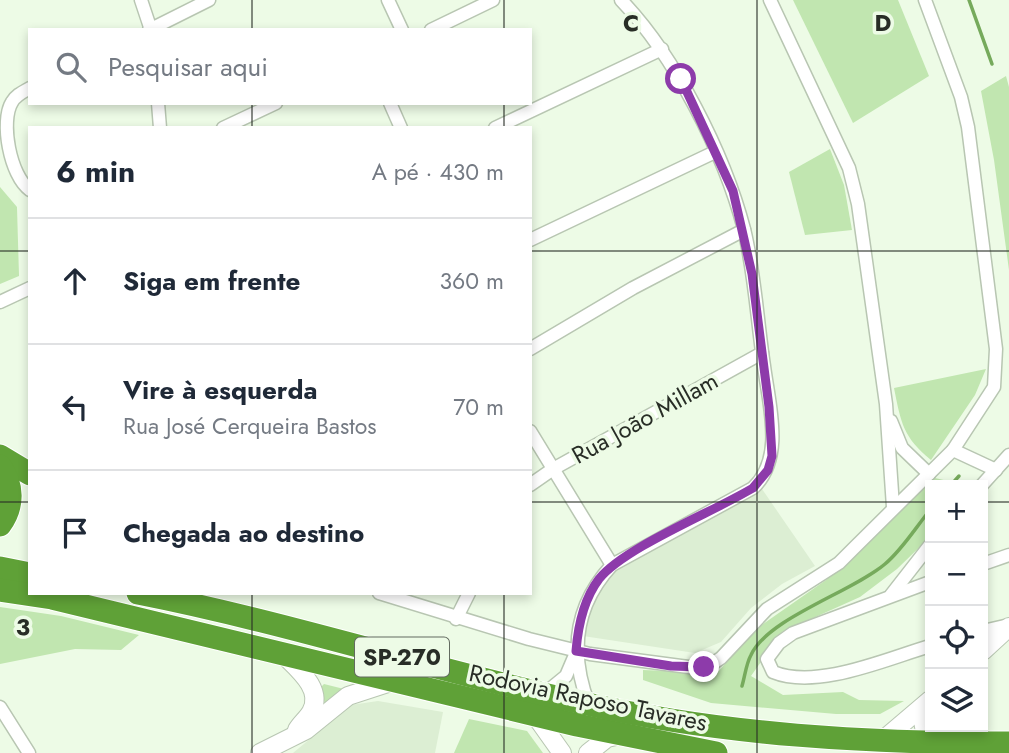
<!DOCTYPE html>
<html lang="pt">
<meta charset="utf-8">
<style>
:root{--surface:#fff;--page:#f2f2f3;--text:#1f2937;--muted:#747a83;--line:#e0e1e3}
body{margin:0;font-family:Jost,sans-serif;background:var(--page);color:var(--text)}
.controls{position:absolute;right:21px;bottom:21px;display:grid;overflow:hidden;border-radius:0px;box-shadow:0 4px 10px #0003}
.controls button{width:63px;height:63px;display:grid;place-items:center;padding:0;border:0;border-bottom:2px solid var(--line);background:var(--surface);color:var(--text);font:35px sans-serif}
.stop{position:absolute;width:21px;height:21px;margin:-16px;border:5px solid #8d3baa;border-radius:50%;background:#fff}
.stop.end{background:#8d3baa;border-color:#fff;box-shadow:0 2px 7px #0008}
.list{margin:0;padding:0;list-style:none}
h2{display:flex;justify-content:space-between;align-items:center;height:91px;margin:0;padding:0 28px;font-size:30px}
h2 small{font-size:23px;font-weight:400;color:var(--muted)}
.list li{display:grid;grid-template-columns:46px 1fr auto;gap:21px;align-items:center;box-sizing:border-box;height:126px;padding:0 28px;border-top:2px solid var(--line)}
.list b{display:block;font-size:26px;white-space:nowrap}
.list p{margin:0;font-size:23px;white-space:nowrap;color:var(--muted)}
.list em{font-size:23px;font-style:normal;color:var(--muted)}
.icon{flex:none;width:38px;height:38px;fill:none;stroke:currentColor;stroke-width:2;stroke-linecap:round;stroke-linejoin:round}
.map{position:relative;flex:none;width:1009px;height:753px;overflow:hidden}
.search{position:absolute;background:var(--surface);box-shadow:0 4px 10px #0003;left:28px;top:28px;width:504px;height:77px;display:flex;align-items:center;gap:18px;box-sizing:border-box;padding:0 24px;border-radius:0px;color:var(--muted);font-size:26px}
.panel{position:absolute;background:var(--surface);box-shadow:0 4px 10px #0003;left:28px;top:126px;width:504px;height:469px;border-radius:0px}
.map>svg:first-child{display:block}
.built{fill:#dceed3}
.green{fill:#c1e6b0}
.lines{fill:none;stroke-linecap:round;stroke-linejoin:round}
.stream{stroke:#76aa5c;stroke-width:3.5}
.street-casing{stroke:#b8c6b2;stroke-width:15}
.secondary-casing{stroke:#b8c6b2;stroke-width:20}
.highway-casing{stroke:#fff;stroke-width:25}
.street{stroke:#fff;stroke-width:12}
.secondary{stroke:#fff;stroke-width:18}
.highway{stroke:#5fa137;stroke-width:23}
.route{stroke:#8d3baa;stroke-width:9}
.grid{fill:none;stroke:#282d26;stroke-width:2;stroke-opacity:0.55}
.labels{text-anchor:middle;stroke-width:7;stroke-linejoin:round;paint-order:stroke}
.shield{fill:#edfbe6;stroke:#636b60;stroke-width:2}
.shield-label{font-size:23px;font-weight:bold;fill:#282d26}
.street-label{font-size:24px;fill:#282d26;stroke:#edfbe6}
.grid-label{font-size:23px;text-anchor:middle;font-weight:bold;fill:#282d26;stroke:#edfbe6;stroke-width:7;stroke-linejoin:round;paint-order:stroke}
</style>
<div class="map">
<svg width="1009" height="753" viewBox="0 0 1009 753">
<rect width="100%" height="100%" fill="#edfbe6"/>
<g class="built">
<path d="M762 489 815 566 782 584 751 608 721 642 695 653 583 636 590 608 612 572Z"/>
<path d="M378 701 443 712 435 753H293L351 705Z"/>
</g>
<g class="green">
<path d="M793 0H898L929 76 853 123Z"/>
<path d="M1006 76 1009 87V270L994 160 981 91Z"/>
<path d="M830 149 844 185 852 230 805 235 789 172Z"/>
<path d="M0 187 17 207 19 276 0 284Z"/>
<path d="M986 369 975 395 931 460C903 437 901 423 894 388Z"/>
<path d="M935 478 965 485H930V537L897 569 860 597 782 632 751 676 783 695 843 692 859 700 904 701 880 714H836L711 703 643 680V670L717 673 756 629 826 580Z"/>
<path d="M0 607 61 616 139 635 121 650 75 649 0 664Z"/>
<path d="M324 684 344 689 325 705 321 687Z"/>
<path d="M469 719 527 731 543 753H454Z"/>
</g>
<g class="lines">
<g class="stream">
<path d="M969 0 992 64"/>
<path d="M951 485 959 476"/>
<path d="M742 686C745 676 746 664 751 655 768 618 852 592 885 564 902 550 916 527 930 510"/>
</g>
<g class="street-casing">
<g id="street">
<path d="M141 0 151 30"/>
<path d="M388 0 402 30"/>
<path d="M770 0 849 168 858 204 886 404 893 507"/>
<path d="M149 30 209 0"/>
<path d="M431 30 493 0"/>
<path d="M30 88C23 92 16 95 12 102 0 121 10 176 30 190"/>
<path d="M158 103 160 128"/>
<path d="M390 103 401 128"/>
<path d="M223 128 276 103"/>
<path d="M495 128 662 49"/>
<path d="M530 240 715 152"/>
<path d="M0 302 30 288"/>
<path d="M530 349 633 288 744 230"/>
<path d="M891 421 902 448 929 474"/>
<path d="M530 431 612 565"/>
<path d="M953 450 996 470"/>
<path d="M530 485 553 469 762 353"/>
<path d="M982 485 1009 455"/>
<path d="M983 564 1009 555"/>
<path d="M930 582 793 633 779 643 767 659 773 672C817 690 886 659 930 646"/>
<path d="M379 593 529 639 590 654 696 668 712 664 721 658 767 609 839 563 853 549 953 450 994 387 996 349 968 127 961 97 925 0"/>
<path d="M891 595 930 545"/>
<path d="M456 619 469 593"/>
<path d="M983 631 1009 625"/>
<path d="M544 694 566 676 575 655"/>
<path d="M589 705C569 653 574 606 612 565L753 488C785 458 769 405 764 366 757 320 755 274 744 229 724 153 675 56 621 0"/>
<path d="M0 707 29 753"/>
</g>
</g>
<g class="secondary-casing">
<g id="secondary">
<path d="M983 651 1009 627"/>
<path d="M284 655C298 669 324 690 311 712 307 719 301 723 297 730"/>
<path d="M925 705 923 721 927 743"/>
<path d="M535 715 562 753"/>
<path d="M883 740 930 700"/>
<path d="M260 753 306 730 348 696 394 681"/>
<path d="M588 753 607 738 620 735"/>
</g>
</g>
<g class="highway-casing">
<g id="highway">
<path d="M0 456 30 474"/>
<path d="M0 466C13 485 14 506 0 525"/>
<path d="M0 568 30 574"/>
<path d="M0 590 52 598 577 725 716 753"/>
<path d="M138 593C290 623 436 671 587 704 725 735 868 743 1009 743"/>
</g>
</g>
<use href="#street" class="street"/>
<use href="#secondary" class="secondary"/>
<use href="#highway" class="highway"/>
</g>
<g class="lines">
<path class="route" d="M681 79 733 191 752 274 769 407 772 456 768 470 753 488C713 512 625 547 599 579 583 600 578 626 576 651L671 666 704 667"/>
</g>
<path class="grid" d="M252 0V30M504 0V30M757 0V753M252 103V128M504 103V128M0 251H30M530 251H1009M0 502H30M530 502H930M983 502H1009M252 593V753M504 593V753"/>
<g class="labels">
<rect class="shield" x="355" y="637.5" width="94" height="39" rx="5"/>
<g class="shield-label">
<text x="402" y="665">SP-270</text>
</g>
<g class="street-label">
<text transform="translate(645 418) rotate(-29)" y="8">Rua João Millam</text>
<text transform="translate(588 698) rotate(12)" y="8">Rodovia Raposo Tavares</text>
</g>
</g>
<g class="grid-label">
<text x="631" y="31">C</text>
<text x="883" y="31">D</text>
<text x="23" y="635">3</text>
</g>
</svg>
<div class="controls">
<button>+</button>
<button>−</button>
<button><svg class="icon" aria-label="locate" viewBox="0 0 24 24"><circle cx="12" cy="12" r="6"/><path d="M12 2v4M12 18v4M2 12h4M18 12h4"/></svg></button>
<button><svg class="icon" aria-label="layers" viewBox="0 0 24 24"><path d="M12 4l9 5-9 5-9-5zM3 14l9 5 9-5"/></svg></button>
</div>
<div class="stop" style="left:681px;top:79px"></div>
<div class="stop end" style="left:704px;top:667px"></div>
<div class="search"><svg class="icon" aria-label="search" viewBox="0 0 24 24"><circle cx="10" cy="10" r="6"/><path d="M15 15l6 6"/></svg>Pesquisar aqui</div>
<section class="panel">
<h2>6 min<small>A pé · 430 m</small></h2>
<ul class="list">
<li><svg class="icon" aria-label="ahead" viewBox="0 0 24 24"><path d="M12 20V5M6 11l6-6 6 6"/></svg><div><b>Siga em frente</b></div><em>360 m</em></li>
<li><svg class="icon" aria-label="left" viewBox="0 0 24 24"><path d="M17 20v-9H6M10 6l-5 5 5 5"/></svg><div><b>Vire à esquerda</b><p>Rua José Cerqueira Bastos</p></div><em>70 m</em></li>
<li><svg class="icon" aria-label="arrive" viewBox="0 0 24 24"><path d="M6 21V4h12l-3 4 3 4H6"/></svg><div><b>Chegada ao destino</b></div></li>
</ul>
</section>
</div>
